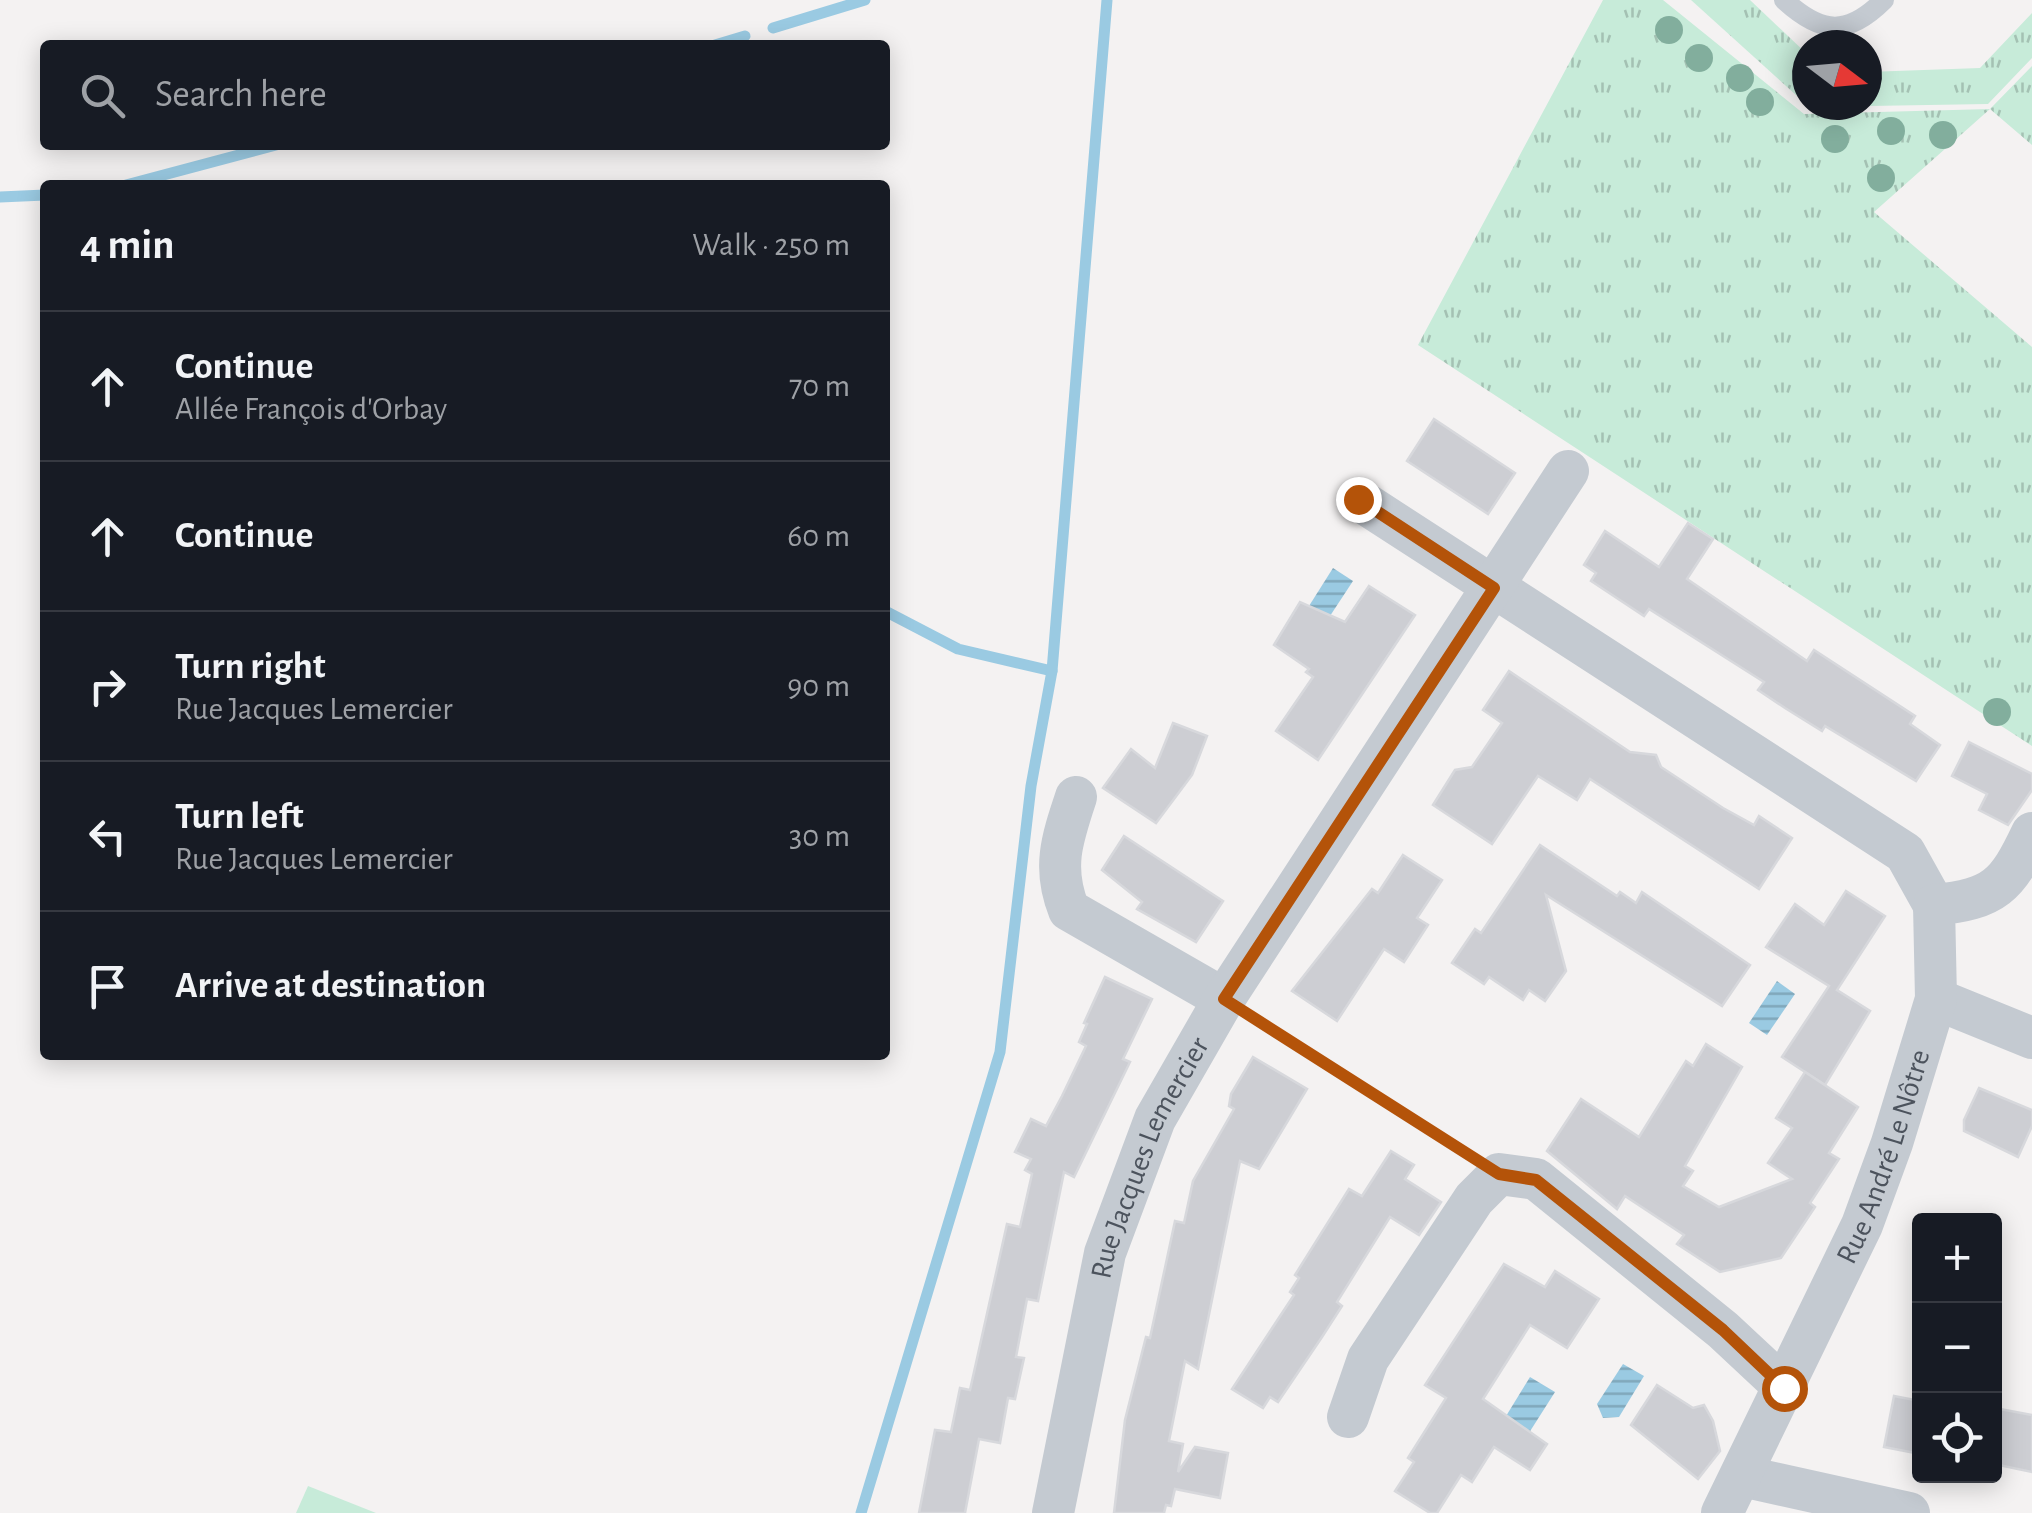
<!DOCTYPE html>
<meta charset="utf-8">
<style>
:root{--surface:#171b24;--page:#242831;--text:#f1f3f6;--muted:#9ea1a6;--line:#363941}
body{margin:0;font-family:"Alegreya Sans",sans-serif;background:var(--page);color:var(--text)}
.controls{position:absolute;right:30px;bottom:30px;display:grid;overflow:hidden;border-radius:10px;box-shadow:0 5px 25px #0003}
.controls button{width:90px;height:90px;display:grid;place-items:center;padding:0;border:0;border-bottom:2px solid var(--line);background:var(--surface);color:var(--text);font:50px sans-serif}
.compass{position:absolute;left:1792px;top:30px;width:90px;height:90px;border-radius:50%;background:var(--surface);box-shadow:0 5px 25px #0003;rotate:106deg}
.stop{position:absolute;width:30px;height:30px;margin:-22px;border:8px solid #b45309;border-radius:50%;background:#fff}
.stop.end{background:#b45309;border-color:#fff;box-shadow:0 2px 10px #0008}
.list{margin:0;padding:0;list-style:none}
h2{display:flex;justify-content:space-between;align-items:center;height:130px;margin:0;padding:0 40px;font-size:42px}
h2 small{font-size:32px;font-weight:400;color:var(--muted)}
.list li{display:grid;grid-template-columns:65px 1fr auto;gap:30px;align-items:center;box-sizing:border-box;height:150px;padding:0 40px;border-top:2px solid var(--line)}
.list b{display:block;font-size:38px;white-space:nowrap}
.list p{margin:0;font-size:32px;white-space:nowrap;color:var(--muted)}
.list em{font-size:32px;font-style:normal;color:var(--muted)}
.icon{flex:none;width:55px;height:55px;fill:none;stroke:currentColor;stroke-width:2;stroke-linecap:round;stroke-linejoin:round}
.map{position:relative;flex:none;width:2032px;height:1513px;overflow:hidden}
.search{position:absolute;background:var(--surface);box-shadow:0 5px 25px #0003;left:40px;top:40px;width:850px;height:110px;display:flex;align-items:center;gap:25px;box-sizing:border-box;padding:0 35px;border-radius:10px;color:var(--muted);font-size:38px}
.panel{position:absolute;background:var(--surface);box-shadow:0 5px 25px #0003;left:40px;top:180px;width:850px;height:880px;border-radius:10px}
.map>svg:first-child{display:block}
.grass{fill:url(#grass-tufts)}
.garden{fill:#c7ebd9}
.water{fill:url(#water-rules)}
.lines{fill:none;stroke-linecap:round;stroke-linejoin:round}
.stream{stroke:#9acae2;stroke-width:11}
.building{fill:#cdced3;stroke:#d7d8dc;stroke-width:2.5}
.path{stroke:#83c5ac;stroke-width:6;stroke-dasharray:8 5;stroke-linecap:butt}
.service{stroke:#c4cad1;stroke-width:20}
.minor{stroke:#c4cad1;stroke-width:42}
.tree{fill:#82ae9d}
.route{stroke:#b45309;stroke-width:12}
.labels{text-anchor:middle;stroke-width:8;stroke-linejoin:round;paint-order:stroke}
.street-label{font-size:30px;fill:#4c535d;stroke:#fff}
</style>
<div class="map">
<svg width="2032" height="1513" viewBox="0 0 2032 1513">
<defs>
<pattern id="grass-tufts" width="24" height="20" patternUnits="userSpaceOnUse" patternTransform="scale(2.5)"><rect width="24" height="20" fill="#c7ebd9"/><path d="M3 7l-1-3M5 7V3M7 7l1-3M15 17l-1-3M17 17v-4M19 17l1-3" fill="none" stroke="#a4c1b3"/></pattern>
<pattern id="water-rules" width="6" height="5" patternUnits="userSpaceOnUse" patternTransform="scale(2.5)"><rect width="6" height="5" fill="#9acae2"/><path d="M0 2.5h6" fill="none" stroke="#80a7ba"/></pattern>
</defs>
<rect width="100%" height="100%" fill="#f4f2f2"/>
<g class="grass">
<path d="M1603 0H1663L1804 114 1990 109 2032 66V145L1990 109 1874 212 2032 347V746L1418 345Z"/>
<path d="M1691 0H1750L1807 54V105Z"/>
<path d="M2032 13V58L1988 104 1809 107 1807 105H1867V72L1980 68Z"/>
</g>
<path class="garden" d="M308 1486 376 1513H296Z"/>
<g class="water">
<path d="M1333 568 1353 581 1328 619 1309 606Z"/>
<path d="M1777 981 1795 994 1767 1035 1749 1023Z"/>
<path d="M1623 1364 1644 1376 1619 1417 1603 1418 1597 1404Z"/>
<path d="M1530 1377 1555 1392 1527 1436 1503 1421Z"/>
</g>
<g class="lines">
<g class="stream">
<path d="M773 28 865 0"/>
<path d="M715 45 745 36"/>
<path d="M126 185 276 145"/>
<path d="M0 197 45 195"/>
<path d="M885 611 958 649 1052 671"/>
<path d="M861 1513 1000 1052 1031 786 1052 671 1107 0"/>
</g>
</g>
<g class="building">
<path d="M1434 419 1515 473 1488 514 1407 461Z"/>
<path d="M1688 523 1713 539 1687 579 1807 661 1814 650 1915 716 1910 724 1940 745 1916 781 1825 726 1822 731 1785 708 1758 690 1764 682 1649 609 1644 616 1591 581 1596 573 1584 565 1605 531 1659 567Z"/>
<path d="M1369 586 1415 615 1318 760 1276 731 1313 677 1306 672 1309 669 1274 645 1300 602 1345 622Z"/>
<path d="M1509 671 1630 752 1656 755 1661 767 1723 808 1754 825 1759 816 1792 838 1759 889 1590 779 1577 800 1538 776 1492 844 1433 805 1455 770 1472 767 1502 723 1483 710Z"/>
<path d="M1173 723 1207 736 1192 775 1156 823 1103 788 1131 749 1155 768Z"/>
<path d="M1969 742 2032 774V790L2008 825 1979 810 1987 794 1952 776Z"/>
<path d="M1124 836 1223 901 1196 942 1137 909 1142 902 1102 870Z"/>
<path d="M1540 845 1617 896 1620 892 1636 903 1642 892 1750 965 1722 1006 1546 895 1566 971 1545 1001 1529 990 1523 1000 1489 977 1484 984 1452 963 1475 929 1481 933Z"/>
<path d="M1403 855 1442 880 1417 918 1428 925 1404 962 1384 949 1337 1021 1292 991 1372 889 1378 893Z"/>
<path d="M1846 891 1885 916 1837 990 1870 1011 1825 1085 1782 1057 1829 986 1766 947 1795 904 1824 925Z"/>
<path d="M1105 977 1152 999 1123 1059 1130 1062 1074 1177 1064 1172 1038 1301 1027 1299 1016 1357 1024 1358 1015 1399 1008 1398 1000 1443 979 1439 965 1513H919L935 1430 951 1432 960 1388 970 1390 1007 1224 1020 1227 1032 1174 1025 1170 1031 1159 1015 1152 1031 1119 1046 1126 1062 1096 1086 1046 1079 1042 1087 1024 1084 1023Z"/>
<path d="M1706 1044 1742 1067 1685 1166 1693 1171 1683 1186 1719 1207 1792 1179 1768 1163 1792 1128 1776 1118 1805 1072 1858 1107 1829 1153 1839 1159 1810 1203 1815 1207 1781 1258 1720 1272 1677 1244 1684 1235 1625 1196 1617 1209 1547 1151 1581 1099 1639 1137 1686 1061 1693 1066Z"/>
<path d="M1253 1057 1307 1089 1259 1169 1240 1161 1198 1369 1185 1361 1169 1441 1183 1444 1178 1472 1195 1447 1228 1453 1220 1498 1175 1489 1171 1506 1166 1505 1164 1513H1114L1125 1420 1146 1337 1150 1338 1175 1221 1184 1223 1193 1181 1234 1109 1229 1106 1231 1094Z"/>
<path d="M1979 1088 2032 1110V1126L2018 1157 1964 1131V1120Z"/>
<path d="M1391 1151 1414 1165 1405 1179 1441 1202 1419 1235 1390 1217 1337 1302 1342 1306 1322 1337 1278 1402 1270 1397 1263 1408 1232 1389 1294 1295 1290 1292 1299 1278 1295 1275 1349 1189 1362 1196Z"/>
<path d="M1504 1264 1545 1287 1555 1271 1599 1299 1567 1348 1530 1325 1483 1399 1547 1444 1530 1470 1494 1447 1472 1482 1461 1475 1437 1513H1430L1395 1491 1414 1462 1408 1458 1446 1398 1425 1385Z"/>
<path d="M1657 1385 1693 1408 1704 1405 1713 1421 1720 1451 1698 1479 1631 1425Z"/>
<path d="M1894 1396 1920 1401V1454L1884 1447Z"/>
<path d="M2000 1409 2032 1415V1472L1994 1464V1415L1999 1416Z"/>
</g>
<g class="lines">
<path class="path" d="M1254 1019 1468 1154"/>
<path class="service" d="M1784 0C1822 35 1848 36 1884 0"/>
<g class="minor">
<path d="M1358 499 1905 853 1934 905"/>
<path d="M1076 797C1062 839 1052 868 1069 910L1224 999"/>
<path d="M1936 999 2032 1038"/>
<path d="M1348 1417 1368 1359 1474 1199 1499 1174 1536 1179 1723 1330 1784 1387"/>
<path d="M1742 1476 1909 1513"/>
<path id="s1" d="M1053 1513 1105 1253 1155 1119 1224 999 1568 471"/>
<path id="s2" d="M1722 1513 1862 1225 1892 1143 1936 999 1934 905C1995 899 2007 886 2032 833"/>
</g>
</g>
<g class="tree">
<circle cx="1669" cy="30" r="14"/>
<circle cx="1699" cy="58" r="14"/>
<circle cx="1740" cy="78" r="14"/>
<circle cx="1760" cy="102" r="14"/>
<circle cx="1891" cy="131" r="14"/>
<circle cx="1943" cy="135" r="14"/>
<circle cx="1835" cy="139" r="14"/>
<circle cx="1881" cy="178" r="14"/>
<circle cx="1997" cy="712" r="14"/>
</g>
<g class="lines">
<path class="route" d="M1358 499 1494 588 1224 999 1499 1174 1536 1180 1723 1330 1784 1388"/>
</g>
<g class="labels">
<g class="street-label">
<text dy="10" stroke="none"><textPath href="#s2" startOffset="392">Rue André Le Nôtre</textPath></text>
<text dy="10" stroke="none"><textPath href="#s1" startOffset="370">Rue Jacques Lemercier</textPath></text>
</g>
</g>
</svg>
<div class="controls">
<button>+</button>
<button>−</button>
<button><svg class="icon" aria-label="locate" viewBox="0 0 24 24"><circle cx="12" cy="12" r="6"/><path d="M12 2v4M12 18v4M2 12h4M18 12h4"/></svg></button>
</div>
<svg class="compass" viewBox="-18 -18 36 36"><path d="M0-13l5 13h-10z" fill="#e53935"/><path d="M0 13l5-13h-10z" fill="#9ea1a6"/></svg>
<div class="stop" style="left:1784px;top:1388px"></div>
<div class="stop end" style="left:1358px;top:499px"></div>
<div class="search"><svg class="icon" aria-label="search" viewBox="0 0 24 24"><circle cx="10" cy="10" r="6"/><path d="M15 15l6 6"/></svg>Search here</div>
<section class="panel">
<h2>4 min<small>Walk · 250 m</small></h2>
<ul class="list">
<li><svg class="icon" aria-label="ahead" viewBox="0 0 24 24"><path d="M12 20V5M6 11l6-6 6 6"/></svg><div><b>Continue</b><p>Allée François d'Orbay</p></div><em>70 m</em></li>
<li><svg class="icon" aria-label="ahead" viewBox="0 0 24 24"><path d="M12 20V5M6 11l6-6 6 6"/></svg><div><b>Continue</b></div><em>60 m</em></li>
<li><svg class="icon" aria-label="right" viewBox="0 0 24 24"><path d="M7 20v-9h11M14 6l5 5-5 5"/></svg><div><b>Turn right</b><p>Rue Jacques Lemercier</p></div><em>90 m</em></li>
<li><svg class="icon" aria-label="left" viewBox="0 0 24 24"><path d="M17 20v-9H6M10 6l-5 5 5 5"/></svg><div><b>Turn left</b><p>Rue Jacques Lemercier</p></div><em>30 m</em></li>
<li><svg class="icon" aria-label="arrive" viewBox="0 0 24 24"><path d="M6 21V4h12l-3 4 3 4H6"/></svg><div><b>Arrive at destination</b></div></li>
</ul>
</section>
</div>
